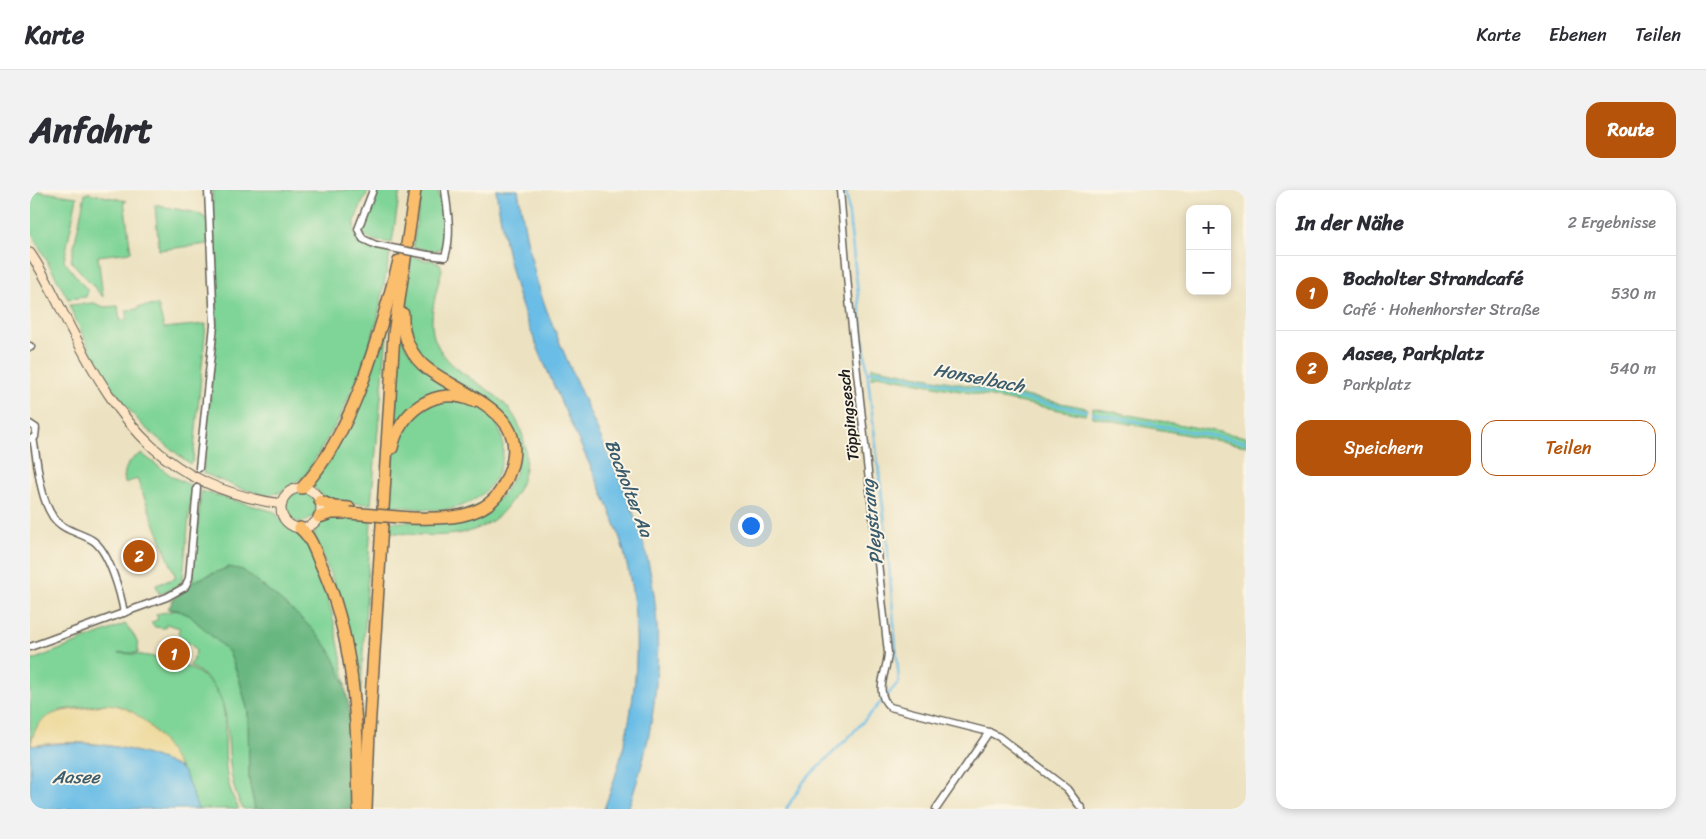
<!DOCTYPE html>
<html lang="de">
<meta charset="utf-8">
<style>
:root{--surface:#fff;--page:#f2f2f3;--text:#2b2b33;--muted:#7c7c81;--line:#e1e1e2;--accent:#b45309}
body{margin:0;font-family:Sriracha,sans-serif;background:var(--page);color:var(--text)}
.controls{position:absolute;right:15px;top:15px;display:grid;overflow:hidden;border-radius:10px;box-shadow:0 2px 8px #0003}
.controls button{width:45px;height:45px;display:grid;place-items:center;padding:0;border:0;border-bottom:1px solid var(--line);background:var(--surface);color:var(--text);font:25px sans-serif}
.you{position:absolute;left:720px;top:335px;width:18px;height:18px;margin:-12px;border:4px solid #fff;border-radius:50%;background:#1a73e8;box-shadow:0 0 0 8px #1a73e833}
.badge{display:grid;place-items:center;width:32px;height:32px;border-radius:50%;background:var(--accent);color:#fff;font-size:16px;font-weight:700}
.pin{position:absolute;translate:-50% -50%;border:2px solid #fff;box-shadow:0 1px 5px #0006}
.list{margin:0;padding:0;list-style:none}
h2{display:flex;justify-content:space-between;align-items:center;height:65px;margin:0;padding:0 20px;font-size:21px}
h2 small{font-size:16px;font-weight:400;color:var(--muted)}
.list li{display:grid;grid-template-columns:32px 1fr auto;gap:15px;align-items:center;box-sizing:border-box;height:75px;padding:0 20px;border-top:1px solid var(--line)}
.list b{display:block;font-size:19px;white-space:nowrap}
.list p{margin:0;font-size:16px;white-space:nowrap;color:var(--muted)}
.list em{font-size:16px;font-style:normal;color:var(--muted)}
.actions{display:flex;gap:10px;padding:15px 20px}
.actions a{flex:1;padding:11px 0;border:1px solid var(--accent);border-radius:15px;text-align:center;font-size:18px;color:var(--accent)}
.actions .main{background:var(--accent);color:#fff}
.map{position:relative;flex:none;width:1216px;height:619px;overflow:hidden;border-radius:15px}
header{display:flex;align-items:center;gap:30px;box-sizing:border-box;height:70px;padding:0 25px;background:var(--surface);border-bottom:1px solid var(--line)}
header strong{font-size:24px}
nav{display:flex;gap:28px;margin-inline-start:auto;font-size:18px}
.intro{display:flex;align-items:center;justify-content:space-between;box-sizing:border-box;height:120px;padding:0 30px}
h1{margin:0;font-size:35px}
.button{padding:12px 22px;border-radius:15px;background:var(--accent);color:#fff;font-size:18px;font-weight:700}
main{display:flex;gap:30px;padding:0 30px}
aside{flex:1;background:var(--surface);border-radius:15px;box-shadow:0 2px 8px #0003}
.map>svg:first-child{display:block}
.green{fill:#7fd497;stroke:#4e785a}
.forest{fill:#67b680;stroke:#42694e}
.sand{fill:#eeda9e;stroke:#857b5d}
.water{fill:#6abde6;stroke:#436c81}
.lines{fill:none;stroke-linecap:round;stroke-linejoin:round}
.stream{stroke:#6abde6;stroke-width:2.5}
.street-casing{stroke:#656156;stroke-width:9}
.secondary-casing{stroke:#656156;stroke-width:11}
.highway-casing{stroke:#656156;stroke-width:14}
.street{stroke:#fff;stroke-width:6}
.secondary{stroke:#fde5c5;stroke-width:9}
.highway{stroke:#fabe6d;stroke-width:11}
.street-bridge-casing{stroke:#656156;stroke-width:9;stroke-linecap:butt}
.highway-bridge-casing{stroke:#656156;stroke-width:14;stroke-linecap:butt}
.street-bridge{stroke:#fff;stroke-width:6}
.highway-bridge{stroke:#fabe6d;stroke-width:11}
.labels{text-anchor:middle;stroke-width:4;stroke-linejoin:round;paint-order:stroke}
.street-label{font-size:16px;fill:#1c1c1c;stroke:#fcf5e5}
.water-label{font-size:18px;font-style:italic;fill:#3b5c6d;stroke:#fcf5e5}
</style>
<header>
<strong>Karte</strong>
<nav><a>Karte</a><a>Ebenen</a><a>Teilen</a></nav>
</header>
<div class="intro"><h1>Anfahrt</h1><a class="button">Route</a></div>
<main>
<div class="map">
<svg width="1216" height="619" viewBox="0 0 1216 619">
<rect width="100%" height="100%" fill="#fcf5e5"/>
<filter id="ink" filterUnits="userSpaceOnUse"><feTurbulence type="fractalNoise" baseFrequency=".02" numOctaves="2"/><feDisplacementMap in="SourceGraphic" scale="10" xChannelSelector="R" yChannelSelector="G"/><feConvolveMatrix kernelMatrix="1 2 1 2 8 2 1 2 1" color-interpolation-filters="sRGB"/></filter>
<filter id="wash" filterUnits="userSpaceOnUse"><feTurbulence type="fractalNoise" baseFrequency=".0096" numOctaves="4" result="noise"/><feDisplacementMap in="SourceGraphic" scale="20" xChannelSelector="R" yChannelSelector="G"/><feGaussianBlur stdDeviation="1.12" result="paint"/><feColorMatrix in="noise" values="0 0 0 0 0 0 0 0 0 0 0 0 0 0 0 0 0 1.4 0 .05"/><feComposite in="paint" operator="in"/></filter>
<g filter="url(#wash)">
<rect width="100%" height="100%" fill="#ece2c1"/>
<g class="green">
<path d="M0 0 47 7 34 71 58 101 56 107 38 109 0 40Z"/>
<path d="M182 0H339C332 14 313 43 333 55 341 59 352 60 360 63L347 132 332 177 309 229 275 286 249 303 235 305 209 298 173 283 185 157 187 104Z"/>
<path d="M346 0H370L362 53 340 50 333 43 331 34Z"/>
<path d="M391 0H408L415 44 411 58 403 61 383 57Z"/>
<path d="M59 3 97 11H94L101 62 68 66 73 107 41 71 55 4Z"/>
<path d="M125 15 168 23 177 29 178 54 129 60Z"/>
<path d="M381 66 398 71 399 69 410 74 412 79C407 101 397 128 405 150 424 197 486 193 495 257 498 279 492 296 479 314 451 354 398 346 356 342L357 332H405L471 307 485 284 487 272 481 238 408 183 386 164 375 132Z"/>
<path d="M64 113 74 117 88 116 90 130 97 129V120L108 119V117L128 115 134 138 176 134 163 271 160 274 114 237 90 209 77 192 59 158 39 115Z"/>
<path d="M368 126 376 158 431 202 394 209 361 249Z"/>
<path d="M358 134 341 314 299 312 281 295 355 135Z"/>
<path d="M842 177 1057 218 1055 225 847 185 842 189Z"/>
<path d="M405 211C415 212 433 209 443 213 490 235 479 300 431 316 409 324 381 317 358 315 361 293 361 244 378 229 386 222 396 217 405 211Z"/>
<path d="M1063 218 1216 247V256L1063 227Z"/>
<path d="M112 264 143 287 162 296 153 388 148 396 129 404 126 395 146 388 107 289 95 293C92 280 99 268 112 264Z"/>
<path d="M171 301 245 322C254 338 268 338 277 354 298 391 309 454 316 496L303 469 199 377 162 392Z"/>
<circle cx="271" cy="317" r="15"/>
<path d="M308 327 341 331 330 516 303 391 284 345 289 332Z"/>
<path d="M147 420 159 425 199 462 209 488 218 522 219 590 225 619H213C184 569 218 507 160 476L166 462 163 456 151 449 148 442 150 438 136 434 135 438 125 437 121 433 128 429 126 424Z"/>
<path d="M95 434C102 443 110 450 108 463H89C126 465 189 474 194 522 198 558 189 584 209 619H168L155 584 122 539 75 514 31 520 2 546 0 556V471Z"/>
</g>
<path class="forest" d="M199 377 213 380C237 400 265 420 286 443 330 489 321 560 321 619H225L219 590 218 522 209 488 199 462 159 425 147 420 138 419 143 410 162 392Z"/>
<path class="sand" d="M75 514C110 514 134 551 150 578 104 556 51 547 1 556 6 513 44 523 75 514Z"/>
<g class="water">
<path d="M466 0H488C495 41 502 82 517 121 535 167 555 212 575 257 590 290 606 324 615 359 638 446 628 536 598 619H574C605 536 617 453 595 366 587 333 572 302 558 271 538 228 518 184 500 139 482 95 473 47 466 0Z"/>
<path d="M36 553C76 553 114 560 150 578L155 584 168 619H0V556Z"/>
</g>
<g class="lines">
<g class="stream">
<path d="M838 182 848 181 1056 221"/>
<path d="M1063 223 1216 252"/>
<path d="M756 619 774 591 820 546 869 492 857 351 816 0"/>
</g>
</g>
</g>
<g filter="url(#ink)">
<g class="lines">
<g class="street-casing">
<g id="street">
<path d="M343 0 328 39 333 49 346 55"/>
<path d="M810 0 819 110 858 463C857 483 843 502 860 517L959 542 969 547 1037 599 1052 619"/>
<path d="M398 65 415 67C422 45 418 23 415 0"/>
<path d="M0 156 1 157"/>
<path d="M0 234 6 238 5 247 0 249"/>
<path d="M3 248C8 273 9 306 23 327 33 341 49 342 62 350 79 360 91 405 94 423"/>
<path d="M169 278 184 135 178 0"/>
<path d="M0 457 137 407 155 397 159 388 167 298"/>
<path d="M906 619 959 542"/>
</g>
</g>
<g class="secondary-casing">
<g id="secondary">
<path d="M0 63C16 86 27 112 40 137 91 235 135 297 252 314"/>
<circle cx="271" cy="318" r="20"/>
</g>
</g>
<g class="highway-casing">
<g id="highway">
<path d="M373 124C372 146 381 167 399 180 444 212 513 227 471 300 453 330 411 329 381 328"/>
<path d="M362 258C369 222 406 194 443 211"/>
<path d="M272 298C325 242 349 144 369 71"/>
<path d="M290 311 304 317 319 318"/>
<path d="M289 327 301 323H314"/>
<path d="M270 338C280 346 284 358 289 370 326 448 327 534 329 619"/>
<path d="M336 619 339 541 364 144 385 0"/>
</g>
</g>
<use href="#street" class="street"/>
<use href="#secondary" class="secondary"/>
<use href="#highway" class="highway"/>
<g class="street-bridge-casing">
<path id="street-bridge" d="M346 55 398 65"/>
</g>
<g class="highway-bridge-casing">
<path id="highway-bridge" d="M319 323 381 328"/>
</g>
<use href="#street-bridge" class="street-bridge"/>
<use href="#highway-bridge" class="highway-bridge"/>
</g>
</g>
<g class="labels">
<g class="street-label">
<text transform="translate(818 225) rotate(-96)" y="6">Töppingsesch</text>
</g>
<g class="water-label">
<text transform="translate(949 188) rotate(11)" y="6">Honselbach</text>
<text transform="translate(599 298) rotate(69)" y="6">Bocholter Aa</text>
<text transform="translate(842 332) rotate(-96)" y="6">Pleystrang</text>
<text x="46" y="593">Aasee</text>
</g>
</g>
</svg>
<div class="controls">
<button>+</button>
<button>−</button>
</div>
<div class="you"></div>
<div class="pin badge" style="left:144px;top:464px">1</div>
<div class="pin badge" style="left:109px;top:366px">2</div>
</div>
<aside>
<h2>In der Nähe<small>2 Ergebnisse</small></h2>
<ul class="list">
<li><span class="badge">1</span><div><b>Bocholter Strandcafé</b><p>Café · Hohenhorster Straße</p></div><em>530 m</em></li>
<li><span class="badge">2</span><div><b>Aasee, Parkplatz</b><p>Parkplatz</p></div><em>540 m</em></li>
</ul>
<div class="actions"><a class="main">Speichern</a><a>Teilen</a></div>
</aside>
</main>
